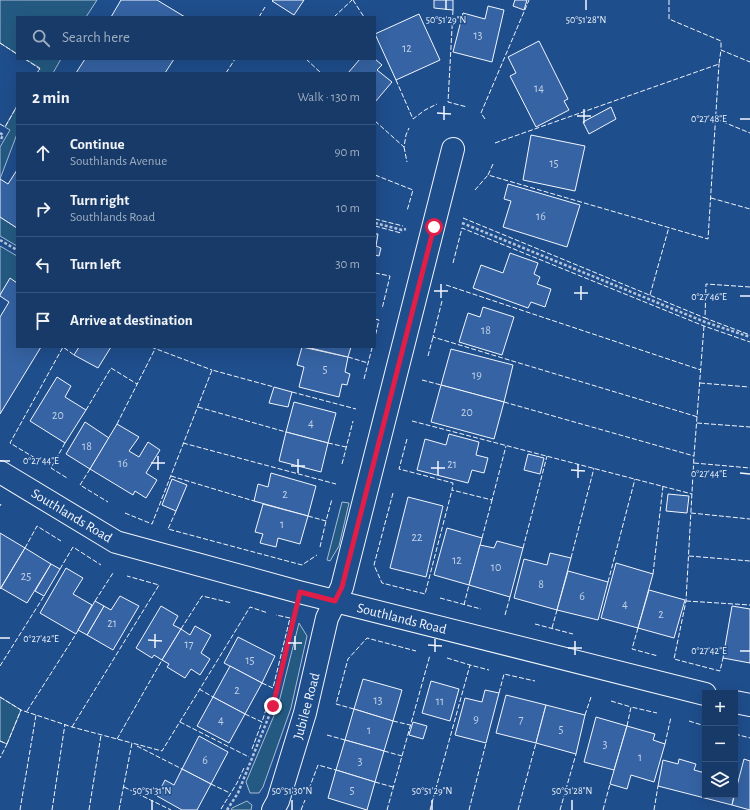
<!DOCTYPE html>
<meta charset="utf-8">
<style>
:root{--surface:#173a69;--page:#20416f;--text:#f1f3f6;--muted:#9eadc0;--line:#36547d}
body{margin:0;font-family:"Alegreya Sans",sans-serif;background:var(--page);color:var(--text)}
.controls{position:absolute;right:12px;bottom:12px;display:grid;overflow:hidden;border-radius:0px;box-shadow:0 4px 16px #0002}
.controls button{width:36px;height:36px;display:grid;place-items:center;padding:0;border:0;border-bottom:1px solid var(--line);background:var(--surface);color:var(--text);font:20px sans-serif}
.stop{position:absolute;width:12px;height:12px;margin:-9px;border:3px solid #e11d48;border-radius:50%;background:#fff}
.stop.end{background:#e11d48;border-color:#fff;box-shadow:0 1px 4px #0008}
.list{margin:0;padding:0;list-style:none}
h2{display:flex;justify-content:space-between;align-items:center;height:52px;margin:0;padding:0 16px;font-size:17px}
h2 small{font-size:13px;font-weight:400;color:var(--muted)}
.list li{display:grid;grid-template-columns:26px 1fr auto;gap:12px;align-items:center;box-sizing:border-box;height:56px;padding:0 16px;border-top:1px solid var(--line)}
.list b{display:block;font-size:15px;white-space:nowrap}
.list p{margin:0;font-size:13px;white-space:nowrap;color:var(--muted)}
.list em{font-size:13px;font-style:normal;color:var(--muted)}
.icon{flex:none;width:22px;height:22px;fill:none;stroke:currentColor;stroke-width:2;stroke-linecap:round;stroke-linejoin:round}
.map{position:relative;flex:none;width:750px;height:810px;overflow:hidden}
.search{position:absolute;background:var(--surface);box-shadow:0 4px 16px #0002;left:16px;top:16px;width:360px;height:44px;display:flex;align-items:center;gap:10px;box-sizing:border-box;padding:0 14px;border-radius:0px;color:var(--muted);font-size:15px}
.panel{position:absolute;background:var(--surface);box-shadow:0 4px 16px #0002;left:16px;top:72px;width:360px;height:276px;border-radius:0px}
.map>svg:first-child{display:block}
.green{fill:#245a82;stroke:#a8bbd7}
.building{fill:#3563a3;stroke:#f2f6ff}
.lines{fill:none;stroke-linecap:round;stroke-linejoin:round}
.street-casing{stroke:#f2f6ff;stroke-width:24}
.path{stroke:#b3c4dc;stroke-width:2.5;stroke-dasharray:3 2;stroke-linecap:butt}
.street{stroke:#1f4e8c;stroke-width:22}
.fence{stroke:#f2f6ff;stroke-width:1;stroke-dasharray:5 2;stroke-linecap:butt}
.route{stroke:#e11d48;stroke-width:5}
.ticks{fill:none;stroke:#f2f6ff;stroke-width:1.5}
.labels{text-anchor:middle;stroke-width:3;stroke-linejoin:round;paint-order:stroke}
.number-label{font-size:12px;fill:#c3d1e8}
.street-label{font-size:14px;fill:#f2f6ff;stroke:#1f4e8c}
.ticks-label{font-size:10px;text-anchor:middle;fill:#f2f6ff;stroke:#1f4e8c;stroke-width:3;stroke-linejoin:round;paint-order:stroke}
</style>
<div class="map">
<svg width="750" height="810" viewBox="0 0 750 810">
<rect width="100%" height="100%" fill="#1f4e8c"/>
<g class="green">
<path d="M0 0H97L86 17H17V54L0 43Z"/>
<path d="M25 59H61L53 73H37L40 68Z"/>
<path d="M17 106V134L0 179V147L10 130 5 127Z"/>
<path d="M0 217 17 228V246L0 236Z"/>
<path d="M0 246 17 256V283L10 279 0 295Z"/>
<path d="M342 502 349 503 339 546 330 561 327 560Z"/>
<path d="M299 623 307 636 291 708 263 787 259 793H250L246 782 278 706Z"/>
<path d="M0 697 21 710 7 744 0 741Z"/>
<path d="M247 801 252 805 251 810H231L232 808Z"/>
</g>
<g class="building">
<path d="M121 0H157L185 17H111Z"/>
<path d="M273 0H304L294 15 272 1Z"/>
<path d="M434 0H453V10L434 8Z"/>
<path d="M515 0H527L524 10 513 6Z"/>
<path d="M488 6 504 10 492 62 453 52 463 13 485 19Z"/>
<path d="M419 14 440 60 396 80 375 34Z"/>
<path d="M539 41 568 99 564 101 569 110 536 127 510 76 516 73 508 57Z"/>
<path d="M85 59H174L165 73H76Z"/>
<path d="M360 59H375L382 65 377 70 392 82 375 102V73H348Z"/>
<path d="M611 107 616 119 589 134 583 122Z"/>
<path d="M531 135 585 146 575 191 523 180Z"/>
<path d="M17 170V228L0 217V179L8 184Z"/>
<path d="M508 184 580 205 567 247 503 227 511 201 504 199Z"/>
<path d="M375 234H378L376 246 381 248 379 256 375 255Z"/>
<path d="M510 253 538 263 534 274 540 277 537 284 551 289 545 307 531 302 528 308 473 288 481 265 503 273Z"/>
<path d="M10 278 17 283V347H41L0 414V317L9 302 0 296V295Z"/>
<path d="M483 307 514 317 502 355 459 342 468 313 480 317Z"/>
<path d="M79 347H111L98 368 74 355Z"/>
<path d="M302 347 348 357 345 372 350 374 347 385 342 384 339 397 299 387 304 367 297 365Z"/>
<path d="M306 347H351L348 357Z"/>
<path d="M451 349 513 365 504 402 441 385Z"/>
<path d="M57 377 71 386 65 397 86 410 65 443 30 421Z"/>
<path d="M441 385 504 402 494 439 431 422Z"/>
<path d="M274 387 292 392 288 407 269 403Z"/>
<path d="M294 402 336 413 328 443 286 432Z"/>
<path d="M85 422 109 438 90 469 66 454Z"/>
<path d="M117 424 139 437 129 451 139 457 148 442 160 450 146 473 157 480 146 498 135 491 133 495 90 469Z"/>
<path d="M286 432 328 443 321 472 279 461Z"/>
<path d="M449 434 479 442 476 455 488 458 484 473 472 470 468 483 417 470 425 439 446 445Z"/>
<path d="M528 454 544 458 540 474 524 470Z"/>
<path d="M271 473 316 486 308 516 254 501 258 484 268 487Z"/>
<path d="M172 479 187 485 176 511 162 505Z"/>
<path d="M668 494 689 496 687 513 666 511Z"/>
<path d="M408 497 443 506 426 577 390 568Z"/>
<path d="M263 504 308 516 300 544 278 538 276 547 260 543 263 534 255 532Z"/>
<path d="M447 528 482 538 469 585 434 575Z"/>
<path d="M0 533 25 548 0 589Z"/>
<path d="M497 541 523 548 510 597 469 585 480 545 494 548Z"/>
<path d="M25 548 51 564 27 603 1 588Z"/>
<path d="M550 553 571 558 557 610 514 598 524 559 547 565Z"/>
<path d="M616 563 653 574 638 628 601 618Z"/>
<path d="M51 564 60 569 44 596 35 591Z"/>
<path d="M66 568 83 578 73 594 92 605 76 634 40 613Z"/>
<path d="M568 571 608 582 598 620 557 610Z"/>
<path d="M649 590 685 600 674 638 638 628Z"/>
<path d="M120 596 139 606 113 650 87 635 104 606 111 610Z"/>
<path d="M95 601 104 606 87 635 78 630Z"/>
<path d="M161 606 178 616 173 625 181 629 162 660 154 655 152 658 136 648Z"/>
<path d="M732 606 750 609V663L723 658Z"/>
<path d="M195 626 211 635 201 653 210 659 200 675 191 669 185 678 167 667 169 664 162 660 181 629 190 635Z"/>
<path d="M238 637 275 656 262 683 224 663Z"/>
<path d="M230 666 262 683 245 714 213 697Z"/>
<path d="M363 679 402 690 393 721 354 709Z"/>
<path d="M431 681 459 689 450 721 422 713Z"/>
<path d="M485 690 499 693 486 743 455 735 465 698 482 702Z"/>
<path d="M506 695 546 705 536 743 496 733Z"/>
<path d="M213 697 245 714 229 743 197 726Z"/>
<path d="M546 705 585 715 576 754 536 743Z"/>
<path d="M354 709 393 721 384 751 345 740Z"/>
<path d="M596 717 627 726 614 770 584 762Z"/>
<path d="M413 722 427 726 423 739 409 735Z"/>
<path d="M627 726 655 734 653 740 665 744 654 782 631 775 627 789 610 784Z"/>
<path d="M199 736 228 752 211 784 182 769Z"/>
<path d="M345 740 384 751 375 782 336 770Z"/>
<path d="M679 759 696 764 694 770 705 773V795H734L732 805 658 786 663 760 678 764Z"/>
<path d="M744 759 750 761V810L732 805Z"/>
<path d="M182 769 211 784 197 810H182L157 796 165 780 174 785Z"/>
<path d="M336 770 375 782 367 810 328 798Z"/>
</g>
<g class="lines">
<g class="street-casing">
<g id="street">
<path d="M0 472 116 542 299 592 705 694"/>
<path d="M735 702 750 705"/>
<path d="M273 810 278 801 305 713 327 618 342 587 453 149"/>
</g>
</g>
<g class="path">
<path d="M0 133 3 135 0 141"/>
<path d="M375 223 402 230 406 229"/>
<path d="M462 223 705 322 750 337"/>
<path d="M0 240 17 250"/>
<path d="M227 810 238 793 273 706 293 618"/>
</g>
<use href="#street" class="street"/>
<g class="fence">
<path d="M353 0 364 17"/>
<path d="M669 0V19L721 41V50L750 62"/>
<path d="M453 10 448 102 467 107"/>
<path d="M259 17 265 7"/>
<path d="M334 17 352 0"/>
<path d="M0 43 17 54"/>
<path d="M25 59 40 69 37 73"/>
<path d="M306 59 321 73"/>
<path d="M226 73 235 59"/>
<path d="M396 80 413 119 425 110 437 104"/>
<path d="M485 119 481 113 529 0"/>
<path d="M716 119 750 133"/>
<path d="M375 121 404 147 406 135 409 128"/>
<path d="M0 124 5 127 17 106"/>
<path d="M495 143 719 64 721 50"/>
<path d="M404 147 407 162"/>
<path d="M493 164 488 175 708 239 719 64"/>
<path d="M375 175 413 190 407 211"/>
<path d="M475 190 488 175"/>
<path d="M711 198 750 209"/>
<path d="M463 218 705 318"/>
<path d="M375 219 403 226"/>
<path d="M375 226 401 233"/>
<path d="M453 263 462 228 704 326 750 342"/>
<path d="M375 273 390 276 382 309"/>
<path d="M446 285 701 370"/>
<path d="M750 287 706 284 705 318 750 335"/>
<path d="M650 295 669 227"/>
<path d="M442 301 433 337 698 417"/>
<path d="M375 319 379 320 375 337"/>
<path d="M704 326 694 456 686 601 674 659 720 671 723 658"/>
<path d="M151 347 212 370"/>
<path d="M428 356 433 337"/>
<path d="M348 357 368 363"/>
<path d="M364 379 372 348"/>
<path d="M422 380 441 385"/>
<path d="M700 383 749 387"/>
<path d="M292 392 356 409"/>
<path d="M504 402 694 456"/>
<path d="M198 407 286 432"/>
<path d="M86 410 111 368 137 384"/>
<path d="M412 421 692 494"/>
<path d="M697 423 750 427"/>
<path d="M117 424 155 349"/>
<path d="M407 439 399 469 453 483 452 490 492 500 506 446"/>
<path d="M65 443 51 468 67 478"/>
<path d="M183 443 336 484"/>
<path d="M328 443 346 447"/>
<path d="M35 458 10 443 63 347 74 355"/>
<path d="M694 463 750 468"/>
<path d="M342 464 353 421"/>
<path d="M90 469 80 485 108 502"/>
<path d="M171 476 254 501"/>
<path d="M393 493 374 565 382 583 425 594 452 490"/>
<path d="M0 506 1 504"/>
<path d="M176 511 168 529 302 565 317 555"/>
<path d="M125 513 152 524 212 370 274 387"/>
<path d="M691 513 750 519"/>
<path d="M308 516 326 521 332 499"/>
<path d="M482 538 492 500"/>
<path d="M320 547 326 521"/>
<path d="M25 548 37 526 61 541"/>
<path d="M523 548 547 456"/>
<path d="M689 556 750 561"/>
<path d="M571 558 594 468"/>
<path d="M60 569 73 547 101 565"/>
<path d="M653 574 663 486"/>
<path d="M608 582 635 479"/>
<path d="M440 598 481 609"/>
<path d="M95 601 113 573"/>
<path d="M686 601 750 605"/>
<path d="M464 605 469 585"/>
<path d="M505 615 510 597"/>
<path d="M535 624 573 634"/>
<path d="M552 628 557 610"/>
<path d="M638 628 632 649 658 656"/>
<path d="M181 629 202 596 232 603"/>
<path d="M447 658 470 665"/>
<path d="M0 666 44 596"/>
<path d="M262 683 273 688 290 618 276 615"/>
<path d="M199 689 213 697"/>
<path d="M499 693 504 674 535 681"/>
<path d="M0 697 21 710 72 727 132 743"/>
<path d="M611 701 631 707"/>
<path d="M354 709 336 704 348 659 367 638 416 651"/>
<path d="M27 711 76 634"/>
<path d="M245 714 262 722 269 700"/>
<path d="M585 715 591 697"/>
<path d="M393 721 410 725"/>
<path d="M689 721 705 726"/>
<path d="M180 722 249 757"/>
<path d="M627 726 631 707 657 713"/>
<path d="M72 727 159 585 127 576"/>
<path d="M735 734 750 738"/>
<path d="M327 735 345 740"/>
<path d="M117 739 162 660"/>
<path d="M0 741 7 744 0 758"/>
<path d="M7 744 21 710"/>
<path d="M665 744 671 717"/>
<path d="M137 746 182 769"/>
<path d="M252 749 262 722"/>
<path d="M384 751 402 756"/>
<path d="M375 782 393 787"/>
<path d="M211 784 230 793"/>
<path d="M124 787 171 810"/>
<path d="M309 789 318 765 336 770"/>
<path d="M221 809 237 783 244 768"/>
<path d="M20 810 36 715"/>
<path d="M52 810 65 724"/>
<path d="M89 810 101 735"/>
<path d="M119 810 132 743 162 751 250 607 268 613"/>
<path d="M301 810 305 800"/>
<path d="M387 810 430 655"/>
<path d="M430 810 470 665 489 670"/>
<path d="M469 810 486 743"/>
<path d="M518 810 536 743"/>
<path d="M560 810 576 754"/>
<path d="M603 810 610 784"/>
<path d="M654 810 658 786"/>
</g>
</g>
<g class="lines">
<path class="route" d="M273 706 300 592 335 601 342 587 434 227"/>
</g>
<path class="ticks" d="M446 10V0M586 10V0M437 113 451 114M577 116H591M740 119H750M444 120V106M584 123V109M434 291H448M574 293H588M740 296H750M441 298V284M581 300V286M0 461H10M151 463H165M291 466H305M431 468H445M158 470V456M571 470 585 471M298 473V459M740 473 750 474M438 475V461M578 478V464M0 638H10M148 640 162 641M288 643H302M428 645 442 646M155 648V634M568 648H582M295 650V636M740 651H750M435 652V639M575 655V641M152 810V800M292 810V800M432 810V800M572 810V800"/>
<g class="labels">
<g class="number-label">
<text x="478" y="39">13</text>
<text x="407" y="52">12</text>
<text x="539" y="92">14</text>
<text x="554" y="167">15</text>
<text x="541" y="220">16</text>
<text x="486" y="334">18</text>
<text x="325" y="373">5</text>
<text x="477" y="379">19</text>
<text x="467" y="416">20</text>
<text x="58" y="419">20</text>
<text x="311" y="427">4</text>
<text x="87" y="450">18</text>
<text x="123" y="467">16</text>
<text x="452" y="468">21</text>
<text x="285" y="498">2</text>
<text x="282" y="528">1</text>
<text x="417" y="541">22</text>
<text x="457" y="564">12</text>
<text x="496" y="571">10</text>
<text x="26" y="580">25</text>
<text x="541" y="588">8</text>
<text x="582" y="600">6</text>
<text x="625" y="608">4</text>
<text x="661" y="618">2</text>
<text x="112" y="627">21</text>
<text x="189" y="648">17</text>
<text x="250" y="664">15</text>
<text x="237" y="694">2</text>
<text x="378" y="704">13</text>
<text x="440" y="705">11</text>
<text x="476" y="723">9</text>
<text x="521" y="723">7</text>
<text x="221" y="724">4</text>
<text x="561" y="733">5</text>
<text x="369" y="734">1</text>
<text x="605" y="748">3</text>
<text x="640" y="761">1</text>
<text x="205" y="764">6</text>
<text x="360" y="765">3</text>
<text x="352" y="794">5</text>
</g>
<g class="street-label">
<text transform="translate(72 515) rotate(31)" y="5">Southlands Road</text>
<text transform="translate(402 618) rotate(14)" y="5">Southlands Road</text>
<text transform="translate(306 706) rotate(-75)" y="5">Jubilee Road</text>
</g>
</g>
<g class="ticks-label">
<text x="446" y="23">50°51'29"N</text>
<text x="586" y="23">50°51'28"N</text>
<text x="709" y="122">0°27'48"E</text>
<text x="709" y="300">0°27'46"E</text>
<text x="41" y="464">0°27'44"E</text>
<text x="709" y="477">0°27'44"E</text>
<text x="41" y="642">0°27'42"E</text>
<text x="709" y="654">0°27'42"E</text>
<text x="152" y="794">50°51'31"N</text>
<text x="292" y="794">50°51'30"N</text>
<text x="432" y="794">50°51'29"N</text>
<text x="572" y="794">50°51'28"N</text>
</g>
</svg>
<div class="controls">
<button>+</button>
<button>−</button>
<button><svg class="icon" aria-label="layers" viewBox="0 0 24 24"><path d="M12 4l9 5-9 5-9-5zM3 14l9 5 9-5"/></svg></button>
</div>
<div class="stop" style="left:434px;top:227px"></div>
<div class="stop end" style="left:273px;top:706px"></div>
<div class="search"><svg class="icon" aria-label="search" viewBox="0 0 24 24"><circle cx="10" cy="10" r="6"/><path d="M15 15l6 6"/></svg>Search here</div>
<section class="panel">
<h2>2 min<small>Walk · 130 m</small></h2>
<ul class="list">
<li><svg class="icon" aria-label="ahead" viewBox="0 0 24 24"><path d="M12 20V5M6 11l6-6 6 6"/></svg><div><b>Continue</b><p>Southlands Avenue</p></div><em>90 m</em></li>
<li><svg class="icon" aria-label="right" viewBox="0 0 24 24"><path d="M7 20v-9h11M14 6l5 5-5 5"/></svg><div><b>Turn right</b><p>Southlands Road</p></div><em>10 m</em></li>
<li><svg class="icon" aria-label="left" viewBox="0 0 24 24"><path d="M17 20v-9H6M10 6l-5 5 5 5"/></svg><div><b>Turn left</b></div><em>30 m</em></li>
<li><svg class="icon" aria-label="arrive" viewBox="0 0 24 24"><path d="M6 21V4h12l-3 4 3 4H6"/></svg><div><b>Arrive at destination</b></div></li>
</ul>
</section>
</div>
